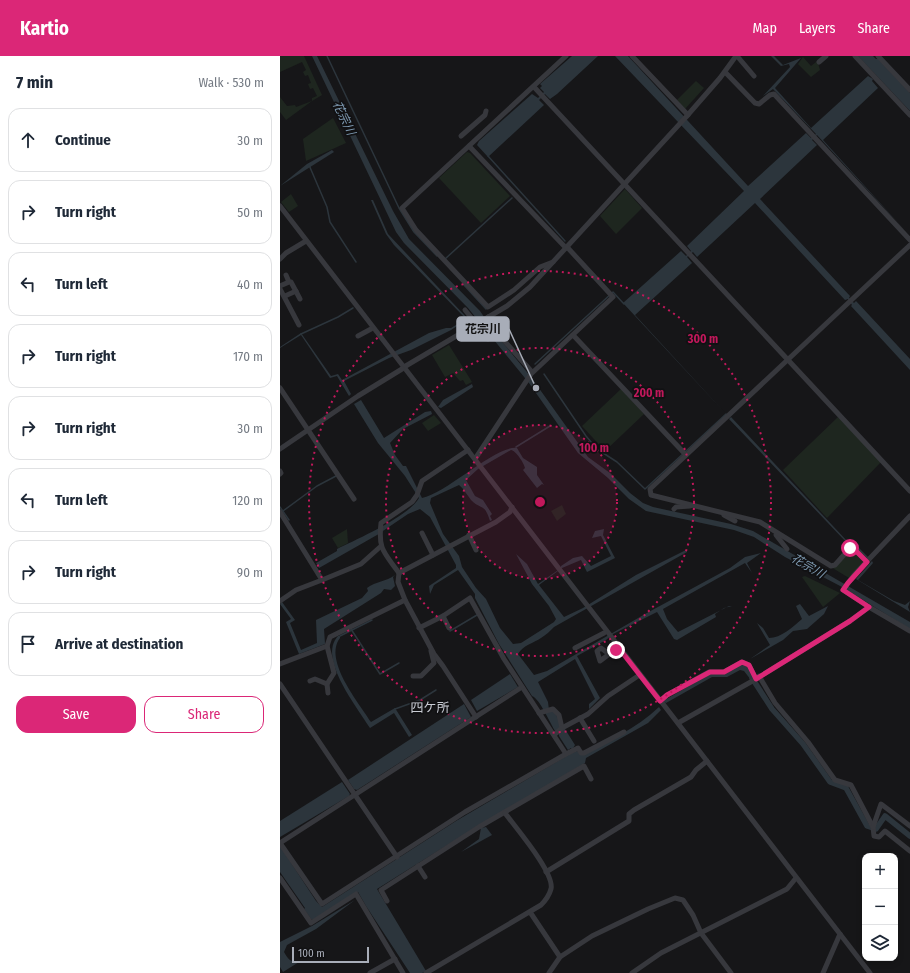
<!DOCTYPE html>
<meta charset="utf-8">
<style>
:root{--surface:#fff;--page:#f6f6f7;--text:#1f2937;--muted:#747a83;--line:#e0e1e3;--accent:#db2777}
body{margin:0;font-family:"Fira Sans Condensed","Noto Sans JP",sans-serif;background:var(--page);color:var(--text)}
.controls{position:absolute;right:12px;bottom:12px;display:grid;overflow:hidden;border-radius:8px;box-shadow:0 2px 6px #0003}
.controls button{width:36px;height:36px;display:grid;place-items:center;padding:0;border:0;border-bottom:1px solid var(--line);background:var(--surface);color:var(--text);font:20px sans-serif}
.scale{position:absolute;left:12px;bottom:10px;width:77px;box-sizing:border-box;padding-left:4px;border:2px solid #a8adb8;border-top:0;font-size:11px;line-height:14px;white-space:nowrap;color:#a8adb8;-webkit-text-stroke:3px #111113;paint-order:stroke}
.stop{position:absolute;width:12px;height:12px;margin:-9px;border:3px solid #db2777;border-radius:50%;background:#fff}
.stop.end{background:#db2777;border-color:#fff;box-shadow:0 1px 4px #0008}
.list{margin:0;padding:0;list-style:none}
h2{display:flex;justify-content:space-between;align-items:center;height:52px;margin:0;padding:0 16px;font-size:17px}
h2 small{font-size:13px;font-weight:400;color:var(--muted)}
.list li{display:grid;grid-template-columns:26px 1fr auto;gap:12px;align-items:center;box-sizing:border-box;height:64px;margin:0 8px 8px;padding:0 8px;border:1px solid var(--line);border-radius:12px}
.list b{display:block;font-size:15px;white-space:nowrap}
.list em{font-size:13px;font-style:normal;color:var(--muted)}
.actions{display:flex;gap:8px;padding:12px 16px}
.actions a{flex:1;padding:9px 0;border:1px solid var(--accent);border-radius:12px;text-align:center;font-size:14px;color:var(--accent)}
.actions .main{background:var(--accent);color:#fff}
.icon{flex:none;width:22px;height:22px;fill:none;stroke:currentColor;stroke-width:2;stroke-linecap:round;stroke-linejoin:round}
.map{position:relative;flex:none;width:630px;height:917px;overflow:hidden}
header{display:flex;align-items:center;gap:24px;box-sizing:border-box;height:56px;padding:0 20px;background:var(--accent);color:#fff}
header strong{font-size:19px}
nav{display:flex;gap:22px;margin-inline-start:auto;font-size:14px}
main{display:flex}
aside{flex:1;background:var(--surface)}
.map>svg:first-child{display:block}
.green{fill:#1e261f}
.water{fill:#2c353c}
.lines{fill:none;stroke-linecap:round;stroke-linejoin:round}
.stream{stroke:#2c353c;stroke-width:1.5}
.canal{stroke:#2c353c;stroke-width:5.5}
.minor{stroke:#37383d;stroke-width:5}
.route{stroke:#db2777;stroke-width:5}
.ring{fill:none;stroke:#c2185b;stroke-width:2;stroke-dasharray:2 4}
.labels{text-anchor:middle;stroke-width:3.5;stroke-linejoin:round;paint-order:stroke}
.water-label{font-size:12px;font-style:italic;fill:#7f9bb3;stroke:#111113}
.quarter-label{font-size:13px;fill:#c9ccd4;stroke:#111113}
.centre{fill:#c2185b;stroke:#111113;stroke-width:2}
.ring-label{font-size:12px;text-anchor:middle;font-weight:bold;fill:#c2185b;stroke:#111113;stroke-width:3.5;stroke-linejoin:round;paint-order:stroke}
.leader{fill:none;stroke:#a8adb8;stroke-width:1.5}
.callout-dot{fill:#a8adb8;stroke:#111113;stroke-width:1.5}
.callout{fill:#a8adb8;stroke:#a8adb8;stroke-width:1.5}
.callout-label{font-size:12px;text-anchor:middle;font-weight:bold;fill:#111}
</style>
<header>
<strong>Kartio</strong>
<nav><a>Map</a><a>Layers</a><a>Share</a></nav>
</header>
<main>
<aside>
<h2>7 min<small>Walk · 530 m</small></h2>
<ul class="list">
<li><svg class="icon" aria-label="ahead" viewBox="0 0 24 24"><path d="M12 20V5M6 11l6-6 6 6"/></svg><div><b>Continue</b></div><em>30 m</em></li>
<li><svg class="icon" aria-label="right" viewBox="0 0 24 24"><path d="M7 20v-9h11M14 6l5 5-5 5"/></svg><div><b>Turn right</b></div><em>50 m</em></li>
<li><svg class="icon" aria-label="left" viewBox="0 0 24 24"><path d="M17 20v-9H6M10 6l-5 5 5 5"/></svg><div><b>Turn left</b></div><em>40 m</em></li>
<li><svg class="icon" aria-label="right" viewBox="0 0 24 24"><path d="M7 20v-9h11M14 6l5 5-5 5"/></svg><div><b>Turn right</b></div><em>170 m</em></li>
<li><svg class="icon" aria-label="right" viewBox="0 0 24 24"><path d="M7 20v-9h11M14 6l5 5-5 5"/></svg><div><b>Turn right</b></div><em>30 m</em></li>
<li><svg class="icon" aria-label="left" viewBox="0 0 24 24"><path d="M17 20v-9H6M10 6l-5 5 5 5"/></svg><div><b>Turn left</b></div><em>120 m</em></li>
<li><svg class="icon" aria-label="right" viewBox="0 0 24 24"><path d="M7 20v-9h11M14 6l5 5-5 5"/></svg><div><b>Turn right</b></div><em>90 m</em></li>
<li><svg class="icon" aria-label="arrive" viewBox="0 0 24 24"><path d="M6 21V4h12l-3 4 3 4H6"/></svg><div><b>Arrive at destination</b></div></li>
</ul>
<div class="actions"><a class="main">Save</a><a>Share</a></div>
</aside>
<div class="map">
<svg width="630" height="917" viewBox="0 0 630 917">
<rect width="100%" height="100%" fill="#161618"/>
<g class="green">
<path d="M0 0H24L42 39 32 45V42L37 40 33 32 30 33 28 28 31 27 28 19 25 20 23 16 26 14 22 6 0 16Z"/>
<path d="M523 1 531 10 536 6 538 7 540 14 531 21 518 8Z"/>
<path d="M416 25 424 32 405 53 397 44Z"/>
<path d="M0 41 7 50 15 49 16 51 32 45 6 64 0 56Z"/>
<path d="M53 62 66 87 26 105 23 83Z"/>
<path d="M187 96 190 97 230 140 201 167 159 122Z"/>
<path d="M345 133 362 152 336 178 320 160Z"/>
<path d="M11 138 18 150 9 156 1 146Z"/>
<path d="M169 289 192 326 186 329 183 324 180 325 173 317 165 321 152 299Z"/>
<path d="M341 333 364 358 325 395 302 370Z"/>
<path d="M154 359 161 367 148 375 142 367Z"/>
<path d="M558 361 601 406 547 462 503 414Z"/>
<path d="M282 449 286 458 277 465 271 455Z"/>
<path d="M67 473 68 487 58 492 52 482Z"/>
<path d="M570 493 574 494 584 506 569 522 551 511Z"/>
<path d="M525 520 560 537 543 551 522 521Z"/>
</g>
<g class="water">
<path d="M32 0H37L113 155 129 183 200 255 215 277 251 321 308 401 330 417 350 437 363 447 373 451 451 468 473 475 630 566V573L562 531 505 501 474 481 454 474 366 455 349 443 328 422 298 397 249 327 188 252 124 187 116 176Z"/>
<path d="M292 0H318L277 38 270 43 265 38 259 44 264 49 208 101 197 89 199 85 252 38 258 42 264 36 260 32 262 30 260 28Z"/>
<path d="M335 0H348L468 130 526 77 531 82 536 78 493 33 483 40 510 11 509 8 501 10 491 0H494L503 9 521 2 495 32 531 72 588 20 593 23 592 25 598 32 543 84 630 180 537 79 532 84 537 89 480 143 570 240 569 242 574 247 576 245 630 303V314L571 250 572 249 568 243 565 244 475 147 417 201 413 196 407 201 412 207 355 259 446 358 343 247 401 195 406 200 411 195 407 190 464 135Z"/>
<path d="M578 0H593L596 3H598L630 37V55Z"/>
<path d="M52 94 54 96 0 130 27 108Z"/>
<path d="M91 144H93L108 178 188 263 171 274 131 294 109 302 64 325 71 338 69 340 57 320 50 322 21 279 0 292V291L21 277 51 320 58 318 62 324 149 277 166 272H171L186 263 114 189 106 178Z"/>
<path d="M192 328 193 331 161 352 158 351 163 344Z"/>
<path d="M81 344 104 382 145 356 151 355 152 358 123 373 110 387 115 399 123 410H126L142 442C167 437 216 389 237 392L243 402 257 411V419L264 429 262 428 257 432 243 414 245 412C244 407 236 395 231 394L198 413 186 424 195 440 203 444 212 458 210 460 212 464 210 465C204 446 202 455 191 444 187 439 184 433 179 429L151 442 150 447 163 478 179 500 182 511 196 532 206 543 220 572 233 588 241 587 274 566 276 563 269 550 252 528 236 498 247 508 258 528 281 512V510L293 502 302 500 311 510 331 500 321 480 312 482 315 475 324 473 323 479 335 502 307 516 301 504 282 512 259 529 284 561 303 552 356 519 406 494 407 496 274 571C270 575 266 579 261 582 254 587 243 589 238 598L254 619 267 615 365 558 450 512 465 501 481 497 467 507 472 517 465 507 383 553 387 563 398 576 449 550H452L444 552 435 558 436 561 397 584 394 583 377 556 333 578 326 584 297 600 320 642 309 653V648L315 643 295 603 258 626 268 646 269 654H273L295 689 292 694 291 692 288 694 279 680V677L275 675C270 667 260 643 252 640L219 588 195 542V538L178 514 154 529 150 538 149 530 176 512V509L150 461 140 453 128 458 97 479 39 512 36 507 57 495V493C77 483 128 461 139 442L125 420 98 387 74 348Z"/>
<path d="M451 361 567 485 574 487 589 502 588 503 575 490 567 487 449 363Z"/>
<path d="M592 505 593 507 578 524 614 545 625 549 630 545 628 551 630 556 576 523Z"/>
<path d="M115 519 113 521 115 530 111 534 104 533 101 537 44 573 45 588 19 598 6 566 11 563 0 548 2 546 15 564 10 567 21 594 37 587 36 564 82 542 88 535 87 532C96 525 106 526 115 519Z"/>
<path d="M520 548 529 560 548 550 544 558 527 573 513 575 503 584 470 603 490 589 477 567 483 572 489 582C501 582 513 571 522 563L516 550Z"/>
<path d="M58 580H60V582C43 604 79 647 91 666L115 652 132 679 129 681 114 657 90 672C78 652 37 602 58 580Z"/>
<path d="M462 608 467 610 473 622 471 624 464 615 460 614 447 621H432L386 647 383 645 431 617 444 618Z"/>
<path d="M230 618 238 631 197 655 191 644Z"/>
<path d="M184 648 191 661 77 734 74 733 68 724Z"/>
<path d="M379 651 381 654 368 667 306 702 305 707 169 788 97 833 146 915 142 917H130L86 850 78 836 34 864 31 863 24 853 25 852 0 816V790L36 845 42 851 176 765 290 698 297 695 300 698C329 685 356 673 379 651Z"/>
<path d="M62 726 70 738 69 740 0 781V765Z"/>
<path d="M206 771 212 779 181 796 199 783 201 772Z"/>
<path d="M75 844 36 873 7 889 4 896C8 903 11 907 19 906L3 916 0 911V886L32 870Z"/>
</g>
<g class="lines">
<g class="stream">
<path d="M47 0 119 152 134 176 157 200"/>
<path d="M208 100 285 185"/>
<path d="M29 109 47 151 50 166 76 206"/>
<path d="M165 203 232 142"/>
<path d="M183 228 206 253"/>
<path d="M21 278 58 261 73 252"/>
<path d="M255 308 333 236 344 248"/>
<path d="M264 318 306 380 317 393 337 406 365 433 446 358"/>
<path d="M236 391 270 370"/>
<path d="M0 451 9 464"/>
<path d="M3 455 37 430 56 420"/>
<path d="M71 573 100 618 119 607"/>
<path d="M170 575 197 559"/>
<path d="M60 580 92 564"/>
<path d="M115 653 140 644 156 634"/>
</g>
<path class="canal" d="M472 622 492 653 523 688 550 726 566 732 587 770 596 773 605 760 630 780"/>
<g class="minor">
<path d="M352 0 408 59"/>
<path d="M457 0 474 20"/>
<path d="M575 0 630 59"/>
<path d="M598 0 630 34"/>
<path d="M539 6 546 0"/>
<path d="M445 16 475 47 479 48 490 39 494 38 630 184"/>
<path d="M254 31 630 435"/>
<path d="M181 80 205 59 206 55"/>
<path d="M189 90 286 192"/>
<path d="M0 150 590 917"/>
<path d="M0 203 6 197 26 185"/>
<path d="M273 206 260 211 234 234 208 251 136 174 122 152 286 0"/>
<path d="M11 226 20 243"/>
<path d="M0 230 9 226 6 219"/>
<path d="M0 233 19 269"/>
<path d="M5 240 16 235"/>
<path d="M185 254 194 265"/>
<path d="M208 261 221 281 252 316"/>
<path d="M196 269 208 283"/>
<path d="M293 279 406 399"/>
<path d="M78 280 91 273"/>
<path d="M124 311 227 250 250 231 406 61 440 22 456 0"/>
<path d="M0 332 74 443"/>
<path d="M0 393 78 340 122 313"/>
<path d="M195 403 251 318 333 241 287 191"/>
<path d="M0 415 1 417 0 418"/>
<path d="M394 453 396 451 410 450"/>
<path d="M0 456 42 524 16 534 0 545"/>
<path d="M444 459 455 465"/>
<path d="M630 460 574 519 563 534 589 551 630 575"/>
<path d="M142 477 153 499"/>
<path d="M189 479 196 494"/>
<path d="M496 479 507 493"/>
<path d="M587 506 575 493 570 492 555 509 551 510 480 466 371 439 370 433 630 189"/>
<path d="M119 517 216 466 230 456 232 451"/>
<path d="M42 524 81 508 100 491"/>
<path d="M125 544 154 598 163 610 196 661"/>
<path d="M163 560 169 572"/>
<path d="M139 572 163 560 190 542 224 603 286 698"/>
<path d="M295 592 324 577"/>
<path d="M329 598 321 592 317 595 320 605 336 593 338 591"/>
<path d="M0 608 47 590"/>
<path d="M133 620H141L154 607 151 595"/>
<path d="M479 620 495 647 528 686 555 724 571 729 593 771 594 780 599 781 605 775 630 795"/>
<path d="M30 625 35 623 47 628"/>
<path d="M0 628 117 801"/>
<path d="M48 637 47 628 54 617 47 590 50 581 125 544 118 526 119 517C104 496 98 494 101 467L132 446 137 439 142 425 188 394"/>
<path d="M381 645 387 639 429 616H444L462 606 469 609 476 623"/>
<path d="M259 657 273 653 279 659 282 672"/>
<path d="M300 662 314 685"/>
<path d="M398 667 476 623 570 565 589 551"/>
<path d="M274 679 282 672 308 658 328 640 358 620"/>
<path d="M593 771 601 748 630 770"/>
<path d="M0 787 42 848 185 756 286 698 298 692 301 697H304L344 676"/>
<path d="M0 787 242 631"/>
<path d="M138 810 145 821"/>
<path d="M266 816 349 765V758L354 754 411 721 416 714 427 705"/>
<path d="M0 822 31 867 76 838 123 917"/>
<path d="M107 845 101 834 199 771 304 710 311 723"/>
<path d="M250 856 280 901"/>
<path d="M90 917 115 903"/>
<path d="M146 917 261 849C265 845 269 840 271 833 275 817 235 771 225 757"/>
<path d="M269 917 280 901 312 880 368 853 390 844 395 842 403 844 413 859 421 877 451 917"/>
<path d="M352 917 381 897 507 833 516 822"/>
<path d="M543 917 560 878"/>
</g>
</g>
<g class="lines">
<path class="route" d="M336 594 338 591 380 645 387 639 430 616H444L462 606 469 609 476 623 570 565 589 551 563 534 568 527 587 506 574 493 570 492"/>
</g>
<circle cx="260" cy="446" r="77" fill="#c2185b" fill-opacity=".12"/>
<g class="ring">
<circle cx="260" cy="446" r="77"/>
<circle cx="260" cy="446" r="154"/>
<circle cx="260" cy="446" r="231"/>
</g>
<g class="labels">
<g class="water-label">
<text transform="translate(64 62) rotate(64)" y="4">花宗川</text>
<text transform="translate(528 510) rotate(30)" y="4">花宗川</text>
</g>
<g class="quarter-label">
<text x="150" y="656">四ケ所</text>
</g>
</g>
<circle cx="260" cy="446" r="6" class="centre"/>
<g class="ring-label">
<text x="423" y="287">300 m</text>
<text x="369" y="341">200 m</text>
<text x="314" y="396">100 m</text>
</g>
<path class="leader" d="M256 332L229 273"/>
<circle class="callout-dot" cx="256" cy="332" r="4"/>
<rect class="callout" x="177" y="261" width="52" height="24" rx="4"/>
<g class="callout-label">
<text x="203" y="277">花宗川</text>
</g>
</svg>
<div class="controls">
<button>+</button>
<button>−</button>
<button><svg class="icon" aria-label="layers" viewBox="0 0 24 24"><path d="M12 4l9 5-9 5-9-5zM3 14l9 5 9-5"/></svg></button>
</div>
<div class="scale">100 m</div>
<div class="stop" style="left:570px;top:492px"></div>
<div class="stop end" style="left:336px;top:594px"></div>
</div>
</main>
